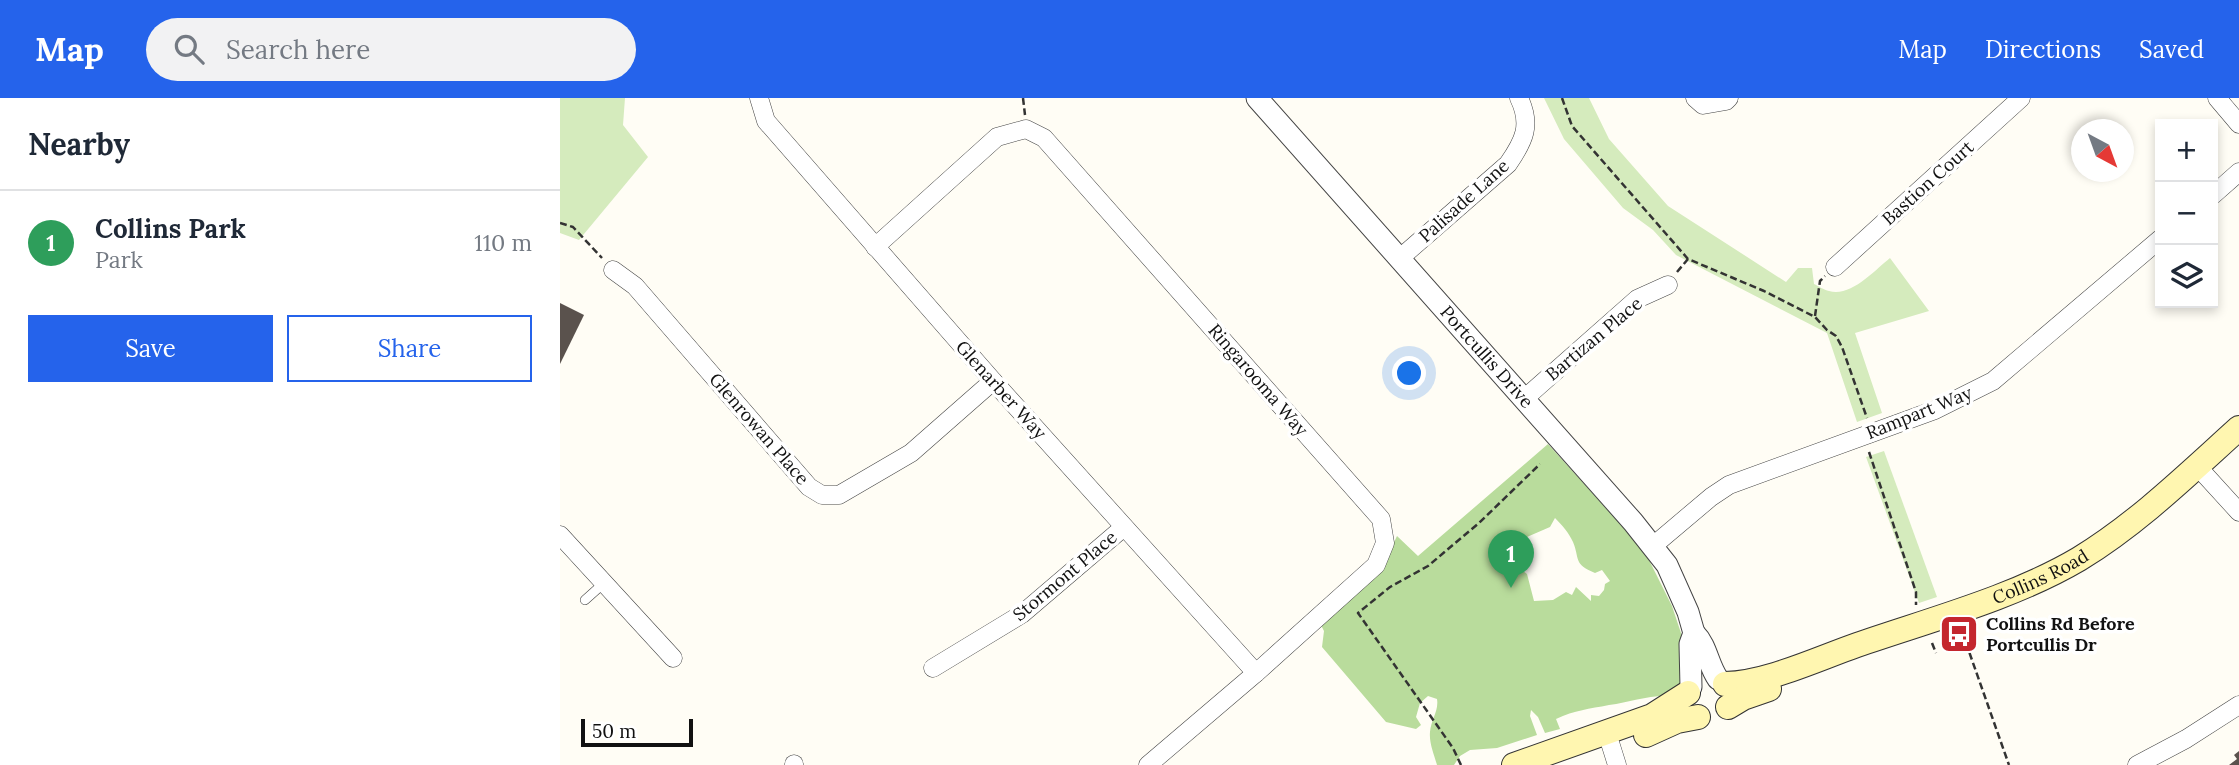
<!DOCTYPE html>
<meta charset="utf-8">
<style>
:root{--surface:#fff;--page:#f2f2f3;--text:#1f2937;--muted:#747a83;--line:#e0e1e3;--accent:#2563eb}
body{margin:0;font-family:Lora,serif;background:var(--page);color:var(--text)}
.controls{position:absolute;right:21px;top:21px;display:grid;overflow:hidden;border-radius:0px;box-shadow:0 4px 10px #0003}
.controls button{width:63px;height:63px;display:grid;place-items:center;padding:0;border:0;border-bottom:2px solid var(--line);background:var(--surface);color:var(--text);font:35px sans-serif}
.compass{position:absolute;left:1511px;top:21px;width:63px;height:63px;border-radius:50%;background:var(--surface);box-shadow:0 4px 10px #0003;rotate:139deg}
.scale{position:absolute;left:21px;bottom:18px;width:112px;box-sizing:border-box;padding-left:7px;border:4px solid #111;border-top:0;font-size:19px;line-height:24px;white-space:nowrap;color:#111;-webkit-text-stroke:5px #fff;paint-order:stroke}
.you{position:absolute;left:850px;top:276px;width:24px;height:24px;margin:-18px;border:5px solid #fff;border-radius:50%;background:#1a73e8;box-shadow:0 0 0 10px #1a73e833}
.badge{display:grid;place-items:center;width:46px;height:46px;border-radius:50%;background:var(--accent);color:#fff;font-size:23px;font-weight:700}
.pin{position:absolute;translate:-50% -58px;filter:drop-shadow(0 2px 4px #0008)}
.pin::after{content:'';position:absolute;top:37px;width:24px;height:21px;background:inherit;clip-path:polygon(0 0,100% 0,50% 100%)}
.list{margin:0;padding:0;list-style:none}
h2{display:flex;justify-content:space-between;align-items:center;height:91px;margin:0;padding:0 28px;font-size:30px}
h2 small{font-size:23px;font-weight:400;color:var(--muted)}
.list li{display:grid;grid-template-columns:46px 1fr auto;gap:21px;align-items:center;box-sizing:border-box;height:105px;padding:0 28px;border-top:2px solid var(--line)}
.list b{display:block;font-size:26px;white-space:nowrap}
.list p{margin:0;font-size:23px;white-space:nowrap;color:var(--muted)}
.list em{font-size:23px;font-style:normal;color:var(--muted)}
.actions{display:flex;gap:14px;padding:21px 28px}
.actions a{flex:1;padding:16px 0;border:2px solid var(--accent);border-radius:0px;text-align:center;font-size:24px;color:var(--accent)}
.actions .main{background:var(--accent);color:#fff}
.icon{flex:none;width:38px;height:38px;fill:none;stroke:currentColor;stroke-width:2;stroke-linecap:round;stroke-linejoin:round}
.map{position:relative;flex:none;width:1679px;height:667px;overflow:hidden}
header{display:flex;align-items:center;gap:42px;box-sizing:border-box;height:98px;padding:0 35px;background:var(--accent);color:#fff}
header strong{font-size:33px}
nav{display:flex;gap:38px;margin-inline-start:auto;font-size:24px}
.search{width:490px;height:63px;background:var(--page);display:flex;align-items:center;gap:18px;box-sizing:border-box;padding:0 24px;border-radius:38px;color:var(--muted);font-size:26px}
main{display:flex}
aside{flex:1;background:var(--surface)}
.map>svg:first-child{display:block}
.green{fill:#d5ebbd}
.forest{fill:#b9dc9c;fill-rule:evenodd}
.building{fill:#5a524d}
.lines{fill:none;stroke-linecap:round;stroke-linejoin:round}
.service-casing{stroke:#444;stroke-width:10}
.minor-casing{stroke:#444;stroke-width:19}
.tertiary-casing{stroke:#444;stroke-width:23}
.secondary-casing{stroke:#333;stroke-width:26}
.path{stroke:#333;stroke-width:2.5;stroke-dasharray:7 3.5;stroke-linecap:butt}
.service{stroke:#fff;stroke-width:9}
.minor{stroke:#fff;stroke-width:18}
.tertiary{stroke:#fff;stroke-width:21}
.secondary{stroke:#fff6b0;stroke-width:24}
.labels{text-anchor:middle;stroke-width:7;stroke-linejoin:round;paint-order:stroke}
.street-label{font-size:18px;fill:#111;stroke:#fff}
.poi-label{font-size:18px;font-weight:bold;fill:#111;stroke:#fff;text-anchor:start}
</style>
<header>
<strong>Map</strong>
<div class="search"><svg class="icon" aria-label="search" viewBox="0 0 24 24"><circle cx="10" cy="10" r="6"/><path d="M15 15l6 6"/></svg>Search here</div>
<nav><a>Map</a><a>Directions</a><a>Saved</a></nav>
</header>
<main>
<aside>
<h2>Nearby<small></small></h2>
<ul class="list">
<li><span class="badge" style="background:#2e9e5b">1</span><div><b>Collins Park</b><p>Park</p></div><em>110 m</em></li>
</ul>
<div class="actions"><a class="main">Save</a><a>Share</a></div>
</aside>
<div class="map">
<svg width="1679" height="667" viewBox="0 0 1679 667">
<rect width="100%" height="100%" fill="#fffdf5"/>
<g class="green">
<path d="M0 0H65L63 27 88 59 19 142 0 135Z"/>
<path d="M984 0H1029L1049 41 1108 108 1226 184 1238 170H1252L1254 186C1258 188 1264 192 1269 193 1290 200 1315 172 1330 160L1369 213 1295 235 1322 315 1297 324 1267 235 1116 157 1093 132 1063 110 1004 41Z"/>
<path d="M1324 353 1377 499 1359 505 1306 359Z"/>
</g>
<path class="forest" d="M988 346 1084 452 1112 508 1122 538 1125 576 1118 591 1109 598C1088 597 1070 604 1049 607 1029 611 1015 612 996 621L1000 631 985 635 978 619 971 612 970 618 977 637 937 650 910 652 900 658 894 667H877C874 656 869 645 870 634 871 622 879 613 877 601L868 598 860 605 856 619 861 627 856 631 826 624 762 549 764 533 759 523 821 471 837 438 858 458ZM995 420C1002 427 1009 435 1013 444 1020 461 1013 466 1035 475L1042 472 1050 483 1045 486 1044 492 1039 498 1031 497V503L1016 489 1012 497 1006 494 993 502 974 503 967 476 960 471 964 454 960 442 990 429Z"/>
<g class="building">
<path d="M0 205 24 217 0 266Z"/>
<path d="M1679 653V667H1669L1677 661 1674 657Z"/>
</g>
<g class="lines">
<g class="service-casing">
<path id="service" d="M25 502 44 485"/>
</g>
<g class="minor-casing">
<g id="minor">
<path d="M199 0 206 23 433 283 696 575"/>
<path d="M1135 0 1143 7 1166 3 1169 0"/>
<path d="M1657 0 1679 26"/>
<path d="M1653 97 1679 74"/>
<path d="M315 149 437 39 466 31 484 40 821 421 825 445 816 467 696 575 588 667"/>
<path d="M839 161 948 66C964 43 972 27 959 0"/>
<path d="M1275 169 1461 0"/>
<path d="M53 172 75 188 249 389 262 397H279L351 355 433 283"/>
<path d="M964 301 1077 201 1108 187"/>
<path d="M1637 368 1679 414"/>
<path d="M0 437 113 560"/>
<path d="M1093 448 1151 399 1169 387 1375 312 1433 283 1600 141"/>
<path d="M373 570 462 516 564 429"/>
<path d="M1047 635 1057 667"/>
<path d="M234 667V666"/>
<path d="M1577 667 1626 641 1679 607"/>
</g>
</g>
<g class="tertiary-casing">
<g id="tertiary">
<path id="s1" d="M697 0 1073 424 1107 467 1128 514 1134 535 1130 546 1131 589"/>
<path d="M1135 536C1147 548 1148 567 1158 581"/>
</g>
</g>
<g class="secondary-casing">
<g id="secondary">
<path id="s2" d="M1165 586C1207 585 1257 561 1297 547 1369 522 1453 500 1519 461 1578 425 1628 376 1679 330"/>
<path d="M1168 609 1183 600 1209 591"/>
<path d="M1086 637 1117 623 1138 619"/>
<path d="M954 667 1092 618 1128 595"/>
</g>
</g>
<g class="path">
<path d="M463 0 465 17"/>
<path d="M1002 0 1012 28 1128 161 1204 193 1255 219 1267 232 1276 238 1282 249 1307 320"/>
<path d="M0 125 13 129 42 160"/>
<path d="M1117 174 1128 161"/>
<path d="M1255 218 1260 183 1265 178"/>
<path d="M1309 354 1356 494V507"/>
<path d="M1372 545 1376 555"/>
<path d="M1406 545 1449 667"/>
<path d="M901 667 893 650 798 515 830 489 868 468 919 425 980 366"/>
</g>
<use href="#service" class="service"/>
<use href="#minor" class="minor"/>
<use href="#tertiary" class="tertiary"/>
<use href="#secondary" class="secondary"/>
</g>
<defs>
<g id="bus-square" transform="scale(2.0125)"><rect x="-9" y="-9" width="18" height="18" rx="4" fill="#c4262e" stroke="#fff"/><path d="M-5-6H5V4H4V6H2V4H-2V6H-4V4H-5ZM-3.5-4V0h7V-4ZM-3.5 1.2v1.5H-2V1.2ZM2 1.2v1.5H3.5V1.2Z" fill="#fff"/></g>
</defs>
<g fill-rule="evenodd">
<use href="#bus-square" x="1399" y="536"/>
</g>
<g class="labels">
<g class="street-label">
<text transform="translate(1368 85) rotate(-42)" y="6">Bastion Court</text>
<text transform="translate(904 103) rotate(-42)" y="6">Palisade Lane</text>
<text transform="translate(1034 241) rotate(-40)" y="6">Bartizan Place</text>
<text dy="6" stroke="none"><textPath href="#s1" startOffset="346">Portcullis Drive</textPath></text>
<text transform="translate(698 282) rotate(49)" y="6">Ringarooma Way</text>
<text transform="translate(441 292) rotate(48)" y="6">Glenarber Way</text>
<text transform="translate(1359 315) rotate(-22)" y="6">Rampart Way</text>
<text transform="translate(199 331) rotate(49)" y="6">Glenrowan Place</text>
<text dy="6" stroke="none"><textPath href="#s2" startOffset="334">Collins Road</textPath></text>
<text transform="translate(505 478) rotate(-40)" y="6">Stormont Place</text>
</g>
<g class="poi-label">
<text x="1426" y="532">Collins Rd Before<tspan x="1426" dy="21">Portcullis Dr</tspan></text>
</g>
</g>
</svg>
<div class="controls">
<button>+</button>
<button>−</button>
<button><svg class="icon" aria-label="layers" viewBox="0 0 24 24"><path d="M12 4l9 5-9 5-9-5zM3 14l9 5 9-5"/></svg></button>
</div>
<svg class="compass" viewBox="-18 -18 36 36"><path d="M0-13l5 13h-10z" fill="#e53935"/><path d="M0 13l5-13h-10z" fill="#747a83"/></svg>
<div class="scale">50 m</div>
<div class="you"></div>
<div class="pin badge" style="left:951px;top:490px;background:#2e9e5b">1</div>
</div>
</main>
